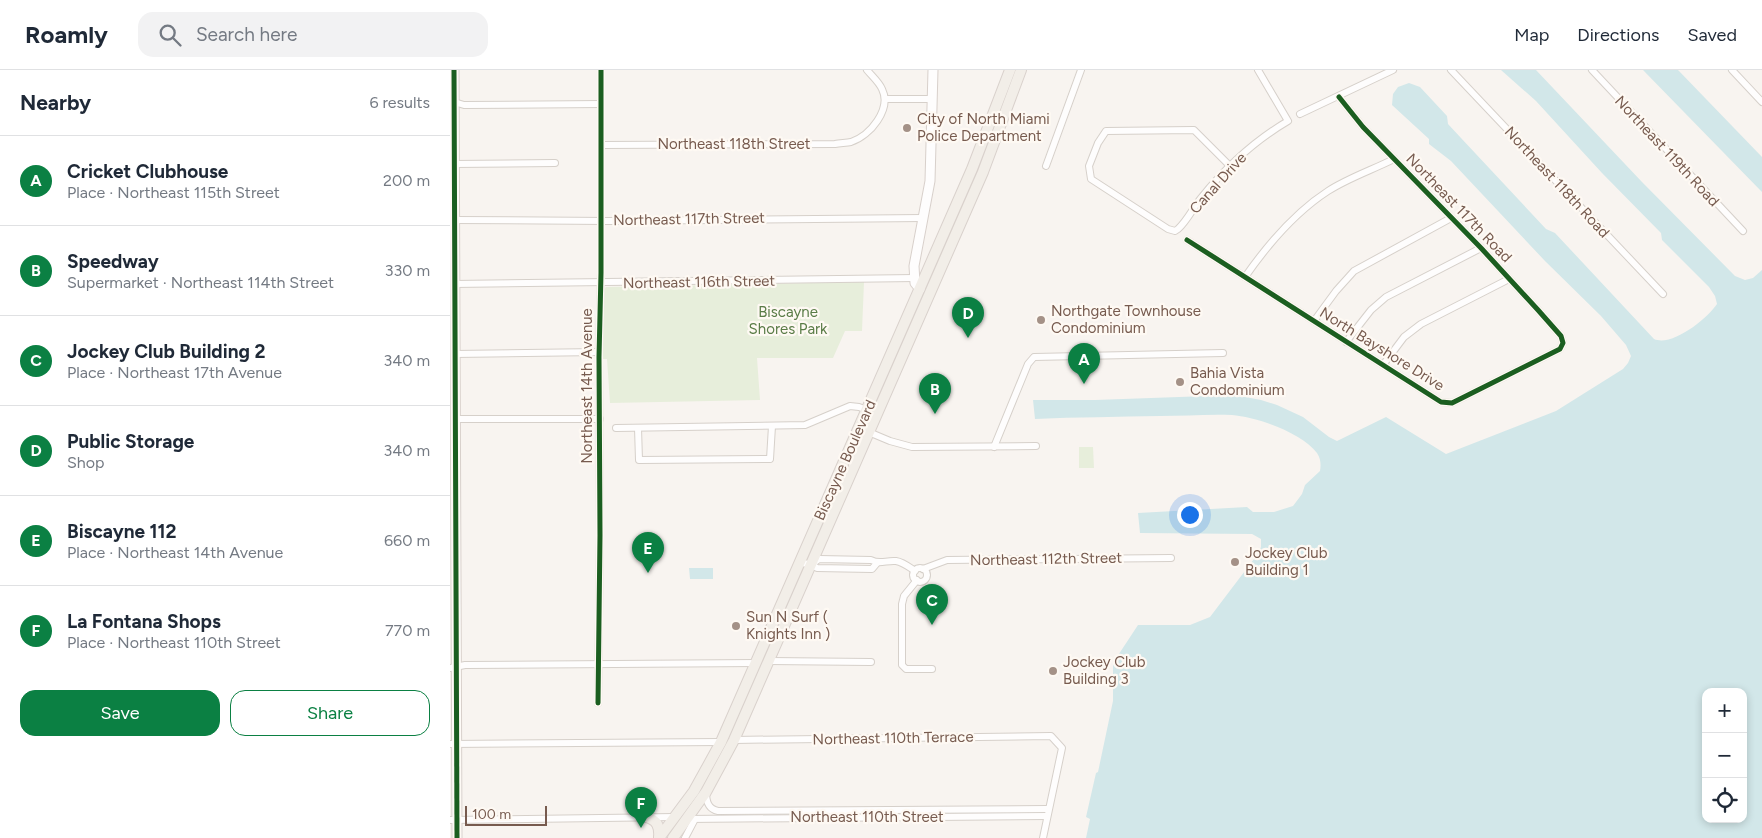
<!DOCTYPE html>
<meta charset="utf-8">
<style>
:root{--surface:#fff;--page:#f2f2f3;--text:#1f2937;--muted:#747a83;--line:#e0e1e3;--accent:#0b8043}
body{margin:0;font-family:Figtree,sans-serif;background:var(--page);color:var(--text)}
.controls{position:absolute;right:15px;bottom:15px;display:grid;overflow:hidden;border-radius:10px;box-shadow:0 2px 8px #0003}
.controls button{width:45px;height:45px;display:grid;place-items:center;padding:0;border:0;border-bottom:1px solid var(--line);background:var(--surface);color:var(--text);font:25px sans-serif}
.scale{position:absolute;left:15px;bottom:12px;width:82px;box-sizing:border-box;padding-left:5px;border:2px solid #775b4f;border-top:0;font-size:14px;line-height:18px;white-space:nowrap;color:#775b4f;-webkit-text-stroke:4px #fef9f3;paint-order:stroke}
.you{position:absolute;left:739px;top:444px;width:18px;height:18px;margin:-12px;border:4px solid #fff;border-radius:50%;background:#1a73e8;box-shadow:0 0 0 8px #1a73e833}
.badge{display:grid;place-items:center;width:32px;height:32px;border-radius:50%;background:var(--accent);color:#fff;font-size:16px;font-weight:700}
.pin{position:absolute;translate:-50% -41px;filter:drop-shadow(0 1px 2px #0008)}
.pin::after{content:'';position:absolute;top:26px;width:18px;height:15px;background:inherit;clip-path:polygon(0 0,100% 0,50% 100%)}
.list{margin:0;padding:0;list-style:none}
h2{display:flex;justify-content:space-between;align-items:center;height:65px;margin:0;padding:0 20px;font-size:21px}
h2 small{font-size:16px;font-weight:400;color:var(--muted)}
.list li{display:grid;grid-template-columns:32px 1fr auto;gap:15px;align-items:center;box-sizing:border-box;height:90px;padding:0 20px;border-top:1px solid var(--line)}
.list b{display:block;font-size:19px;white-space:nowrap}
.list p{margin:0;font-size:16px;white-space:nowrap;color:var(--muted)}
.list em{font-size:16px;font-style:normal;color:var(--muted)}
.actions{display:flex;gap:10px;padding:15px 20px}
.actions a{flex:1;padding:11px 0;border:1px solid var(--accent);border-radius:15px;text-align:center;font-size:18px;color:var(--accent)}
.actions .main{background:var(--accent);color:#fff}
.icon{flex:none;width:28px;height:28px;fill:none;stroke:currentColor;stroke-width:2;stroke-linecap:round;stroke-linejoin:round}
.map{position:relative;flex:none;width:1312px;height:768px;overflow:hidden}
header{display:flex;align-items:center;gap:30px;box-sizing:border-box;height:70px;padding:0 25px;background:var(--surface);border-bottom:1px solid var(--line)}
header strong{font-size:24px}
nav{display:flex;gap:28px;margin-inline-start:auto;font-size:18px}
.search{width:350px;height:45px;background:var(--page);display:flex;align-items:center;gap:12px;box-sizing:border-box;padding:0 18px;border-radius:15px;color:var(--muted);font-size:19px}
main{display:flex}
aside{flex:1;background:var(--surface)}
.map>svg:first-child{display:block}
.green{fill:#e7eedb}
.water{fill:#d2e7e9;fill-rule:evenodd}
.lines{fill:none;stroke-linecap:round;stroke-linejoin:round}
.street-casing{stroke:#d6d0ca;stroke-width:8}
.secondary-casing{stroke:#d8d0cb;stroke-width:11}
.primary-casing{stroke:#d9d1cc;stroke-width:12}
.street{stroke:#fefdfd;stroke-width:6}
.secondary{stroke:#fefdfd;stroke-width:9}
.primary{stroke:#f2eee8;stroke-width:10}
.cycleway-casing{stroke:#fef9f3;stroke-width:8}
.cycleway{stroke:#1b5e20;stroke-width:5}
.poi-dot{fill:#a49187;stroke:#fef9f3;stroke-width:2}
.labels{text-anchor:middle;stroke-width:4.5;stroke-linejoin:round;paint-order:stroke}
.poi-label{font-size:15px;fill:#775b4f;stroke:#fef9f3;text-anchor:start}
.street-label{font-size:15px;fill:#775b4f;stroke:#fef9f3}
.park-label{font-size:15px;fill:#5a7c47;stroke:#fef9f3}
</style>
<header>
<strong>Roamly</strong>
<div class="search"><svg class="icon" aria-label="search" viewBox="0 0 24 24"><circle cx="10" cy="10" r="6"/><path d="M15 15l6 6"/></svg>Search here</div>
<nav><a>Map</a><a>Directions</a><a>Saved</a></nav>
</header>
<main>
<aside>
<h2>Nearby<small>6 results</small></h2>
<ul class="list">
<li><span class="badge">A</span><div><b>Cricket Clubhouse</b><p>Place · Northeast 115th Street</p></div><em>200 m</em></li>
<li><span class="badge">B</span><div><b>Speedway</b><p>Supermarket · Northeast 114th Street</p></div><em>330 m</em></li>
<li><span class="badge">C</span><div><b>Jockey Club Building 2</b><p>Place · Northeast 17th Avenue</p></div><em>340 m</em></li>
<li><span class="badge">D</span><div><b>Public Storage</b><p>Shop</p></div><em>340 m</em></li>
<li><span class="badge">E</span><div><b>Biscayne 112</b><p>Place · Northeast 14th Avenue</p></div><em>660 m</em></li>
<li><span class="badge">F</span><div><b>La Fontana Shops</b><p>Place · Northeast 110th Street</p></div><em>770 m</em></li>
</ul>
<div class="actions"><a class="main">Save</a><a>Share</a></div>
</aside>
<div class="map">
<svg width="1312" height="768" viewBox="0 0 1312 768">
<rect width="100%" height="100%" fill="#f8f4f0"/>
<g class="green">
<path d="M414 212 412 261H395L383 288H307L310 330 160 333 157 289H153V220L156 217Z"/>
<path d="M629 377H643L644 398H629Z"/>
</g>
<g class="water">
<path d="M1051 0H1086L1192 112 1285 206 1295 210 1303 208 1312 200V768H636L640 749 636 747 646 703 648 702 663 631V593L688 555H740L760 547 807 485 811 477V469L802 464 690 463 688 443 797 437 803 442H824L843 436 852 424 855 415 870 401C871 395 871 389 867 383 852 363 807 347 782 345 758 344 734 346 710 346 668 347 627 347 585 349L583 330H645L785 325 811 330 827 335 853 347 879 367 887 371 936 347 996 384 1106 341 1173 299 1178 293 1181 286 1176 275 1151 246 1095 191 1001 91 979 74V69L942 35 943 24 948 17 959 13 970 17 997 46 998 54 1011 68 1096 159 1105 163 1204 269C1222 277 1257 249 1267 234L1265 226 1259 217 1212 170 1211 163 1152 103 1086 31ZM1256 622H1293V749H1256Z"/>
<path d="M1193 0H1228L1312 87V122Z"/>
<path d="M239 498H263V509H240Z"/>
</g>
<g class="lines">
<g class="street-casing">
<g id="street">
<path d="M1001 0 1213 224"/>
<path d="M1142 0 1293 161"/>
<path d="M1282 0 1312 32"/>
<path d="M435 29H482"/>
<path d="M1 31 14 35 151 34"/>
<path d="M850 44 943 0"/>
<path d="M151 75 385 74C390 73 396 73 401 72 420 66 442 39 432 19 429 12 422 6 417 0"/>
<path d="M4 94 105 93"/>
<path d="M779 95 744 60 656 61 648 73 639 96 641 109 718 159 725 161 728 159C737 151 743 138 751 128 776 97 804 71 838 51L808 0"/>
<path d="M596 96 631 0"/>
<path d="M4 150 158 151 473 148"/>
<path d="M737 170 991 332 1002 333 1110 279 1113 273 1111 266 1088 240 1031 178 913 57 889 27"/>
<path d="M795 207C818 174 844 143 878 121 898 108 922 100 944 89"/>
<path d="M4 214 465 208"/>
<path d="M864 251 886 221 904 201 1001 148"/>
<path d="M896 272 921 240 936 227 1031 178"/>
<path d="M5 284 149 282"/>
<path d="M933 295 954 267 971 254 1059 209"/>
<path d="M5 349H150"/>
<path d="M166 358 355 355 400 336 409 337 417 340"/>
<path d="M188 358 189 390 320 389 322 356"/>
<path d="M409 358 440 371 462 377 586 376"/>
<path d="M544 377 578 294 584 287 773 283"/>
<path d="M350 493 361 494 367 498 422 499 427 493"/>
<path d="M362 494 369 489 421 490C430 495 436 490 446 491 453 492 459 497 465 501"/>
<circle cx="470" cy="505" r="7"/>
<path d="M473 499 497 490 721 488"/>
<path d="M467 510 454 526 452 534V595L456 599H482"/>
<path d="M319 591 421 592"/>
<path d="M0 598 15 595 307 593"/>
<path d="M148 633 150 465 149 287 151 203V0"/>
<path d="M284 670 601 666 612 678 593 768"/>
<path d="M0 674 271 672"/>
<path d="M256 722C256 731 258 739 268 741L598 739"/>
<path d="M238 749 597 746"/>
<path d="M0 750 225 747"/>
<path d="M235 768 245 749"/>
</g>
</g>
<g class="secondary-casing">
<g id="secondary">
<path d="M4 0 7 768"/>
<path d="M470 219 465 213 464 196 480 111 483 0"/>
</g>
</g>
<g class="primary-casing">
<g id="primary">
<path d="M196 747C207 750 210 756 209 768"/>
<path d="M209 768 244 721 271 672 522 99 560 0"/>
<path d="M223 768 256 722 284 670 533 102 571 0"/>
</g>
</g>
<use href="#street" class="street"/>
<use href="#secondary" class="secondary"/>
<use href="#primary" class="primary"/>
<g class="cycleway-casing">
<g id="cycleway">
<path d="M4 0 7 768"/>
<path d="M737 170 991 332 1002 333 1110 279 1113 273 1111 266 1088 240 1031 178 913 57 889 27"/>
<path d="M148 633 150 465 149 287 151 203V0"/>
</g>
</g>
<use href="#cycleway" class="cycleway"/>
</g>
<g class="poi-dot">
<circle cx="457" cy="58" r="5"/>
<circle cx="591" cy="250" r="5"/>
<circle cx="730" cy="312" r="5"/>
<circle cx="785" cy="492" r="5"/>
<circle cx="286" cy="556" r="5"/>
<circle cx="603" cy="601" r="5"/>
</g>
<g class="labels">
<g class="poi-label">
<text x="467" y="54">City of North Miami<tspan x="467" dy="17">Police Department</tspan></text>
<text x="601" y="246">Northgate Townhouse<tspan x="601" dy="17">Condominium</tspan></text>
<text x="740" y="308">Bahia Vista<tspan x="740" dy="17">Condominium</tspan></text>
<text x="795" y="488">Jockey Club<tspan x="795" dy="17">Building 1</tspan></text>
<text x="296" y="552">Sun N Surf (<tspan x="296" dy="17">Knights Inn )</tspan></text>
<text x="613" y="597">Jockey Club<tspan x="613" dy="17">Building 3</tspan></text>
</g>
<g class="street-label">
<text x="284" y="79">Northeast 118th Street</text>
<text transform="translate(1217 81) rotate(47)" y="5">Northeast 119th Road</text>
<text transform="translate(1107 112) rotate(47)" y="5">Northeast 118th Road</text>
<text transform="translate(768 113) rotate(-48)" y="5">Canal Drive</text>
<text transform="translate(1009 138) rotate(46)" y="5">Northeast 117th Road</text>
<text transform="translate(239 149) rotate(-1)" y="5">Northeast 117th Street</text>
<text transform="translate(249 212) rotate(-1)" y="5">Northeast 116th Street</text>
<text transform="translate(932 279) rotate(32)" y="5">North Bayshore Drive</text>
<text transform="translate(137 316) rotate(-90)" y="5">Northeast 14th Avenue</text>
<text transform="translate(395 390) rotate(-66)" y="5">Biscayne Boulevard</text>
<text transform="translate(596 489) rotate(-1)" y="5">Northeast 112th Street</text>
<text transform="translate(443 668) rotate(-1)" y="5">Northeast 110th Terrace</text>
<text x="417" y="752">Northeast 110th Street</text>
</g>
<g class="park-label">
<text x="338" y="247">Biscayne<tspan x="338" dy="17">Shores Park</tspan></text>
</g>
</g>
</svg>
<div class="controls">
<button>+</button>
<button>−</button>
<button><svg class="icon" aria-label="locate" viewBox="0 0 24 24"><circle cx="12" cy="12" r="6"/><path d="M12 2v4M12 18v4M2 12h4M18 12h4"/></svg></button>
</div>
<div class="scale">100 m</div>
<div class="you"></div>
<div class="pin badge" style="left:634px;top:314px">A</div>
<div class="pin badge" style="left:485px;top:344px">B</div>
<div class="pin badge" style="left:482px;top:555px">C</div>
<div class="pin badge" style="left:518px;top:268px">D</div>
<div class="pin badge" style="left:198px;top:503px">E</div>
<div class="pin badge" style="left:191px;top:758px">F</div>
</div>
</main>
